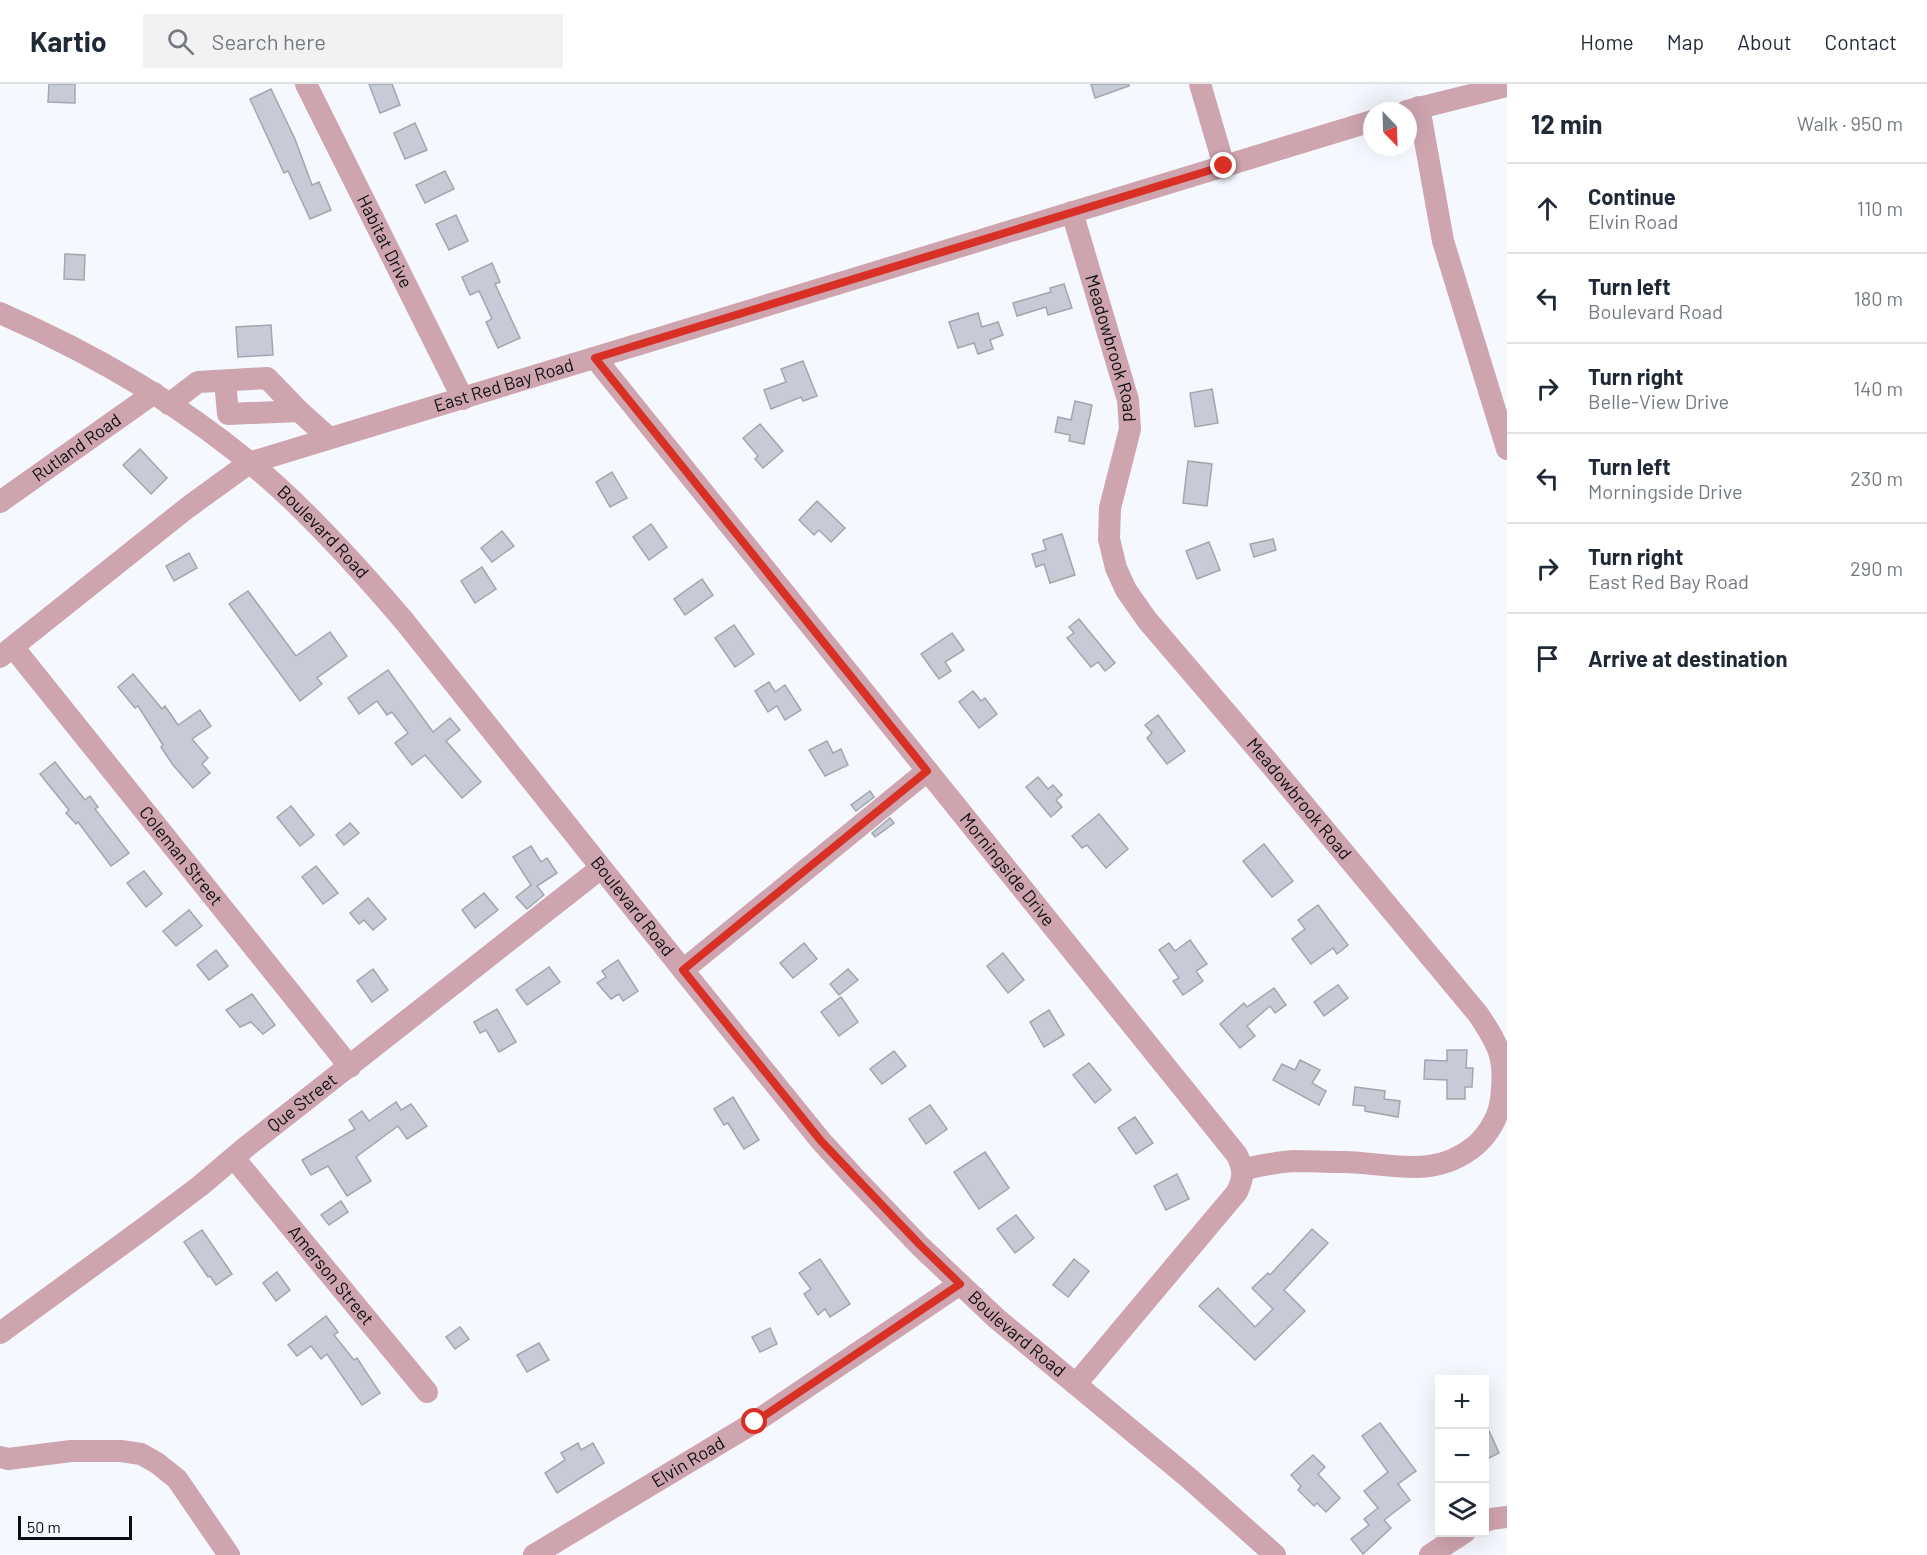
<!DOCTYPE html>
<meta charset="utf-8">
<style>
:root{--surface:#fff;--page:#f2f2f3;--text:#1f2937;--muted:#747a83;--line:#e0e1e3}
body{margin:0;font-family:Barlow,sans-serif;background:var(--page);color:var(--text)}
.controls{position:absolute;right:18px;bottom:18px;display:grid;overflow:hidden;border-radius:0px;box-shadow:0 6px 24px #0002}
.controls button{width:54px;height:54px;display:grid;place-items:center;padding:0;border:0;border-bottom:2px solid var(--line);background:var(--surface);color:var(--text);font:30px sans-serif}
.compass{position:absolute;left:1363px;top:18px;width:54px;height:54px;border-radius:50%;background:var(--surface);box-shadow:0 6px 24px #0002;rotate:157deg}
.scale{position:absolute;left:18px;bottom:15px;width:114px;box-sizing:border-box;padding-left:6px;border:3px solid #0c0e11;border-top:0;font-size:16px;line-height:21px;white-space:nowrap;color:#0c0e11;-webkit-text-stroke:4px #f5f8ff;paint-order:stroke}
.stop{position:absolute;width:18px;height:18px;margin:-14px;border:4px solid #d93025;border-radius:50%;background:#fff}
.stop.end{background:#d93025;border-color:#fff;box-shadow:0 2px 6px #0008}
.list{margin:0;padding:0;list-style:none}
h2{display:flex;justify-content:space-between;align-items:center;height:78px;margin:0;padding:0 24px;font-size:26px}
h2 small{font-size:20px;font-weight:400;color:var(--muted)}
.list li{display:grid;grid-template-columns:39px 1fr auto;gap:18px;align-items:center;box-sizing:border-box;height:90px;padding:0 24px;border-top:2px solid var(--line)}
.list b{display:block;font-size:22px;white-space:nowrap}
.list p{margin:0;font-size:20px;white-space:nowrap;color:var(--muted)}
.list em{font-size:20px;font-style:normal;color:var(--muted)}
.icon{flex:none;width:33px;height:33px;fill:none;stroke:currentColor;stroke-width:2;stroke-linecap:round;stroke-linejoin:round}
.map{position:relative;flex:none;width:1507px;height:1471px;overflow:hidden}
header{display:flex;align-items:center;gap:36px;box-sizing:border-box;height:84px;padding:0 30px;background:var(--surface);border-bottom:2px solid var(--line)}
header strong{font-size:28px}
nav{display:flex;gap:33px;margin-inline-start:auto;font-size:21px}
.search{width:420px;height:54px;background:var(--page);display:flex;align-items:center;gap:15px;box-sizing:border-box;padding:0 21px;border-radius:0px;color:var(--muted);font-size:22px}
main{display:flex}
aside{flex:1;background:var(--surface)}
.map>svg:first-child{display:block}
.building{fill:#c6cbd7;stroke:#a2a6b1;stroke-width:1.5}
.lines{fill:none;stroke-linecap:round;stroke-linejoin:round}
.minor{stroke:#cea4af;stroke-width:22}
.route{stroke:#d93025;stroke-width:8}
.labels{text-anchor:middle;stroke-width:4.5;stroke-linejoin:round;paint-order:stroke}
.street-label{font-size:18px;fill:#0c0e11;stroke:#f5f8ff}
</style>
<header>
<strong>Kartio</strong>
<div class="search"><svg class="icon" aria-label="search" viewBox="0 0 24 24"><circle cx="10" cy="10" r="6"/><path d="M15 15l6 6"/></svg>Search here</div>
<nav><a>Home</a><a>Map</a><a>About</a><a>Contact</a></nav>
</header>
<main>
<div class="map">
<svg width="1507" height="1471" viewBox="0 0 1507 1471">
<rect width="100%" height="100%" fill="#f5f8ff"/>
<g class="building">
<path d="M49 0H75V19L48 18Z"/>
<path d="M369 0H392L400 21 380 29Z"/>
<path d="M1091 0H1129V2L1095 14Z"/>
<path d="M271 5 295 55 312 101 319 98 331 126 310 135 288 87 284 89 250 15Z"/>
<path d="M415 39 427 66 405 75 394 49Z"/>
<path d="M445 87 454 105 425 119 416 101Z"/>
<path d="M456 131 468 157 449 166 436 140Z"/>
<path d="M65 170 85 171 84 196 64 195Z"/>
<path d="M492 179 500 198 495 200 520 254 498 264 486 238 492 235 479 207 470 211 462 193Z"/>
<path d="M1064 200 1072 224 1048 231 1046 223 1017 232 1013 219 1051 208 1050 204Z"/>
<path d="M978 229 982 243 998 238 1003 251 990 256 993 265 978 270 974 259 958 264 949 238Z"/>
<path d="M271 241 273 271 238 273 236 243Z"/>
<path d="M803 277 817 312 803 317 801 313 771 325 764 306 786 298 781 285Z"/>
<path d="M1212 305 1218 339 1195 343 1190 309Z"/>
<path d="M1075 317 1092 321 1084 360 1069 357 1070 351 1055 348 1058 333 1071 336Z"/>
<path d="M760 340 783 367 763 384 755 375 758 372 743 354Z"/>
<path d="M140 365 167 394 151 410 123 381Z"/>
<path d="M1188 377 1212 380 1207 422 1183 419Z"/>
<path d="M612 388 627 414 610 423 596 398Z"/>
<path d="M817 417 845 444 831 458 819 446 814 451 799 436Z"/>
<path d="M651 440 667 463 649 476 633 453Z"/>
<path d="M502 447 514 462 492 478 481 464Z"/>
<path d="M1062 450 1075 491 1050 499 1044 480 1036 483 1032 470 1046 466 1043 456Z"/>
<path d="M1273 455 1276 466 1254 473 1250 460Z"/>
<path d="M1209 458 1220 486 1197 495 1186 467Z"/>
<path d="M189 469 197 484 174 497 166 482Z"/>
<path d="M482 483 496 505 475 519 461 497Z"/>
<path d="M702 495 713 511 685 531 674 515Z"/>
<path d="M248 507 296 572 330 548 347 572 317 594 322 600 300 617 229 520Z"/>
<path d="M1079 535 1115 579 1105 587 1098 578 1091 583 1067 554 1074 549 1069 543Z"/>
<path d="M734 541 754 570 735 583 715 554Z"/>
<path d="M952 549 964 566 945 578 951 587 939 595 921 570Z"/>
<path d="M388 586 433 648 450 634 460 646 446 657 481 698 462 714 425 671 412 681 395 659 408 649 392 628 387 631 377 617 359 630 348 614Z"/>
<path d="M133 590 162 625 165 622 178 641 200 626 211 642 192 655 208 674 202 680 210 689 193 704 173 681 161 663 163 661 138 622 135 624 118 603Z"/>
<path d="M769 598 775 608 785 601 801 626 785 636 777 622 768 628 755 607Z"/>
<path d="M973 607 981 617 985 614 997 630 979 644 959 618Z"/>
<path d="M1158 631 1185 667 1167 680 1147 654 1152 649 1145 641Z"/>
<path d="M827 657 833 669 841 665 848 681 825 692 809 666Z"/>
<path d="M55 678 85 716 90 712 98 723 95 725 129 769 111 782 78 738 76 740 66 729 69 726 40 690Z"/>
<path d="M1038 693 1048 705 1053 701 1062 711 1056 716 1062 723 1051 733 1026 703Z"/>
<path d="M870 707 874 713 856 727 851 721Z"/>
<path d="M291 722 314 751 300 762 277 733Z"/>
<path d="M1099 730 1128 765 1106 784 1087 761 1082 764 1072 752Z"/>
<path d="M890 734 894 739 875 753 872 749Z"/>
<path d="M350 739 359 749 344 761 336 751Z"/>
<path d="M1264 760 1293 797 1272 813 1243 777Z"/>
<path d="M531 762 541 778 547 774 557 789 537 802 544 811 527 825 516 813 531 801 513 773Z"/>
<path d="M316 782 338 809 323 820 302 793Z"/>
<path d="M144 787 162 810 146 823 127 799Z"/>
<path d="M484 809 498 826 475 844 462 826Z"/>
<path d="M368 814 386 835 373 846 364 836 359 840 350 829Z"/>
<path d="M1318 821 1348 861 1337 870 1333 864 1311 880 1292 855 1305 845 1298 836Z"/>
<path d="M189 826 202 842 176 862 163 847Z"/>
<path d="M1190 856 1207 880 1196 887 1203 897 1183 911 1173 897 1179 894 1159 866 1169 859 1175 867Z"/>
<path d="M804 859 817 875 793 894 780 879Z"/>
<path d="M216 866 228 882 209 896 197 881Z"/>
<path d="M1003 869 1024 896 1008 909 987 882Z"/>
<path d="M618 876 638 907 623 917 619 910 611 915 597 899 606 893 602 887Z"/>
<path d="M549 883 560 898 527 921 516 906Z"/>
<path d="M373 885 388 906 372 918 357 897Z"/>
<path d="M848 885 858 896 839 911 830 900Z"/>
<path d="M1338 901 1348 914 1324 932 1314 918Z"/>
<path d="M1274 904 1286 921 1275 929 1270 922 1247 942 1255 952 1240 964 1220 940 1244 919 1247 923Z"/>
<path d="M252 910 275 941 263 950 251 938 240 943 226 926Z"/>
<path d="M841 913 858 938 839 952 821 928Z"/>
<path d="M497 925 516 958 499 968 486 946 480 949 474 938Z"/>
<path d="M1049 926 1064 951 1044 963 1030 938Z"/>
<path d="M1447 966H1467L1466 984H1473L1472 1003H1465V1015H1447V996L1424 995 1425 976 1447 977Z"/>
<path d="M894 967 906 982 882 1000 870 985Z"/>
<path d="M1300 976 1320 986 1312 999 1326 1007 1319 1021 1273 996 1282 980 1295 986Z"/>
<path d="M1089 979 1111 1006 1095 1019 1073 991Z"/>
<path d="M1355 1003 1385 1007 1384 1015 1400 1017 1398 1033 1365 1027V1022L1353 1021Z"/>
<path d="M733 1013 759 1056 744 1065 728 1039 724 1041 714 1025Z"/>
<path d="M396 1018 401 1026 411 1020 427 1042 407 1055 398 1042 356 1073 371 1097 347 1112 328 1082 311 1091 302 1076 355 1045 349 1036 362 1027 369 1037Z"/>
<path d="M930 1021 947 1045 926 1060 909 1035Z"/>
<path d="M1135 1033 1153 1059 1136 1070 1118 1044Z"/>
<path d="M985 1068 1009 1104 979 1125 954 1088Z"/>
<path d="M1177 1090 1189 1115 1166 1126 1154 1102Z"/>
<path d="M341 1117 348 1128 329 1141 321 1131Z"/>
<path d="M1016 1131 1034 1154 1015 1169 997 1145Z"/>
<path d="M1312 1145 1328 1159 1284 1206 1305 1227 1255 1276 1199 1222 1218 1204 1255 1243 1273 1225 1252 1204 1268 1189 1270 1191Z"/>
<path d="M202 1146 232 1190 216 1201 210 1192 208 1193 184 1158Z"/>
<path d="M820 1175 850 1220 830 1233 825 1225 818 1231 804 1210 811 1205 799 1189Z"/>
<path d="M1074 1175 1089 1187 1068 1213 1053 1201Z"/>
<path d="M277 1188 290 1206 276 1217 263 1199Z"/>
<path d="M326 1232 338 1248 334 1251 354 1276 357 1274 380 1309 362 1321 327 1270 321 1275 311 1262 297 1272 288 1261Z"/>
<path d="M460 1243 469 1255 455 1265 446 1253Z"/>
<path d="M770 1244 777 1260 760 1268 752 1253Z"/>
<path d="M539 1259 549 1276 527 1288 517 1271Z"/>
<path d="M1485 1338 1499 1369 1485 1376Z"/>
<path d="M1380 1339 1416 1387 1398 1400 1410 1416 1384 1436 1391 1444 1363 1470 1351 1455 1369 1441 1364 1435 1378 1424 1364 1407 1388 1388 1362 1352Z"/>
<path d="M578 1359 581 1366 593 1359 604 1379 557 1409 545 1389 565 1376 561 1369Z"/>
<path d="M1313 1371 1325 1383 1318 1390 1340 1414 1326 1428 1317 1419 1314 1422 1298 1406 1301 1402 1291 1391Z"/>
</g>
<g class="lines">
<g class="minor">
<path id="s1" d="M306 0 463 315"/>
<path d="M1200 0 1224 82"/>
<path d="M1419 23 1443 157 1507 365"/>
<path d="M1407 27 1507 2"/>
<path id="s2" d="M1072 128 1128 316 1130 345 1110 424 1109 455 1116 484 1126 506 1147 536 1265 674 1478 930C1500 963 1506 975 1501 1015 1499 1032 1489 1050 1475 1062 1433 1096 1392 1079 1344 1078 1327 1078 1310 1077 1293 1077 1277 1078 1260 1082 1244 1085"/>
<path id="s3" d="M0 229C99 272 196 329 277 402 323 444 365 491 405 538L683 886 821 1057 853 1092 919 1161 996 1234 1190 1395 1275 1471"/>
<path id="s4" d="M595 274 1237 1071C1244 1086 1244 1093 1237 1108L1076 1300"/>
<path d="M225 297 228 330 299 327"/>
<path d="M169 320 198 298 267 294 299 327 329 354"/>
<path id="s5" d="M0 418 154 309"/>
<path id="s6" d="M13 563 350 983"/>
<path id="s7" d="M0 573 187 424 249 379 1372 37"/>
<path d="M683 886 927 687"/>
<path id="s8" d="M234 1074 427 1308"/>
<path id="s9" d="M0 1249 143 1145 200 1102 246 1063 601 784"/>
<path d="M0 1373 8 1375 71 1367H121L141 1370 157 1379 177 1395 229 1471"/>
<path d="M1484 1438 1491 1435 1507 1433"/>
<path id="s10" d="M534 1471 755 1338 960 1200"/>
<path d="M1430 1471 1465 1448"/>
</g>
</g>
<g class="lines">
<path class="route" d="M755 1338 960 1200 920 1161 821 1057 683 886 927 687 595 274 1224 82"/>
</g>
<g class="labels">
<g class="street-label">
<text dy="6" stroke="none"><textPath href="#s1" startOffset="176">Habitat Drive</textPath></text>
<text dy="6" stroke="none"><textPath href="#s2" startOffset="142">Meadowbrook Road</textPath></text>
<text dy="6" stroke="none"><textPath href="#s7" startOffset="582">East Red Bay Road</textPath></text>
<text dy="6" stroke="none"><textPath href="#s5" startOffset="94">Rutland Road</textPath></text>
<text dy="6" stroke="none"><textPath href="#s3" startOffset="393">Boulevard Road</textPath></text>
<text dy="6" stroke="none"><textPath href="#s2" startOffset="663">Meadowbrook Road</textPath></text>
<text dy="6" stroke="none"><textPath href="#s6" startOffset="268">Coleman Street</textPath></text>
<text dy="6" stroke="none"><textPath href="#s4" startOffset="657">Morningside Drive</textPath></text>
<text dy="6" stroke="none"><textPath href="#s3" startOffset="879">Boulevard Road</textPath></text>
<text dy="6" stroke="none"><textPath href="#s9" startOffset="380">Que Street</textPath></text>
<text dy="6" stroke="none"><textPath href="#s8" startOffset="152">Amerson Street</textPath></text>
<text dy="6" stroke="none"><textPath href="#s3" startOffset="1455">Boulevard Road</textPath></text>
<text dy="6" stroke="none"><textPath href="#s10" startOffset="180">Elvin Road</textPath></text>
</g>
</g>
</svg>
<div class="controls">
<button>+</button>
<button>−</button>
<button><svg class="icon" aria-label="layers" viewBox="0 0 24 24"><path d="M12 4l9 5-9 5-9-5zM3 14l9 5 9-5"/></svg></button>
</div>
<svg class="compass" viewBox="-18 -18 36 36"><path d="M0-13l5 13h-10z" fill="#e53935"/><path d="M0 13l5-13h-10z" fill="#747a83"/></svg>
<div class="scale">50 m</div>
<div class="stop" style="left:755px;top:1338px"></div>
<div class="stop end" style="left:1224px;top:82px"></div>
</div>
<aside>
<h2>12 min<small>Walk · 950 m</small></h2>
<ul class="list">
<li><svg class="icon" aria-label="ahead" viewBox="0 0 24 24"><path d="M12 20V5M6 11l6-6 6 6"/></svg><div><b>Continue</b><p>Elvin Road</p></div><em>110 m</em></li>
<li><svg class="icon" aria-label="left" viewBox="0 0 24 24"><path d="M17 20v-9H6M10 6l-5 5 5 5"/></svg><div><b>Turn left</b><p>Boulevard Road</p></div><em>180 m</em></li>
<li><svg class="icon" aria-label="right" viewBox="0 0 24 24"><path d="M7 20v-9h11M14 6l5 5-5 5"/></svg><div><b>Turn right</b><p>Belle-View Drive</p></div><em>140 m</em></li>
<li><svg class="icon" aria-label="left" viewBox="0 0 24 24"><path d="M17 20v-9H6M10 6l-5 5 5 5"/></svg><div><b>Turn left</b><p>Morningside Drive</p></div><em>230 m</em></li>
<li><svg class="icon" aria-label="right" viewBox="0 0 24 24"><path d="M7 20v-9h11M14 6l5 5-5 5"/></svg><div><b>Turn right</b><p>East Red Bay Road</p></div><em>290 m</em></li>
<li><svg class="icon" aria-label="arrive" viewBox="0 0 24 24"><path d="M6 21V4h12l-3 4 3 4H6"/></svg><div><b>Arrive at destination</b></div></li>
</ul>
</aside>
</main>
